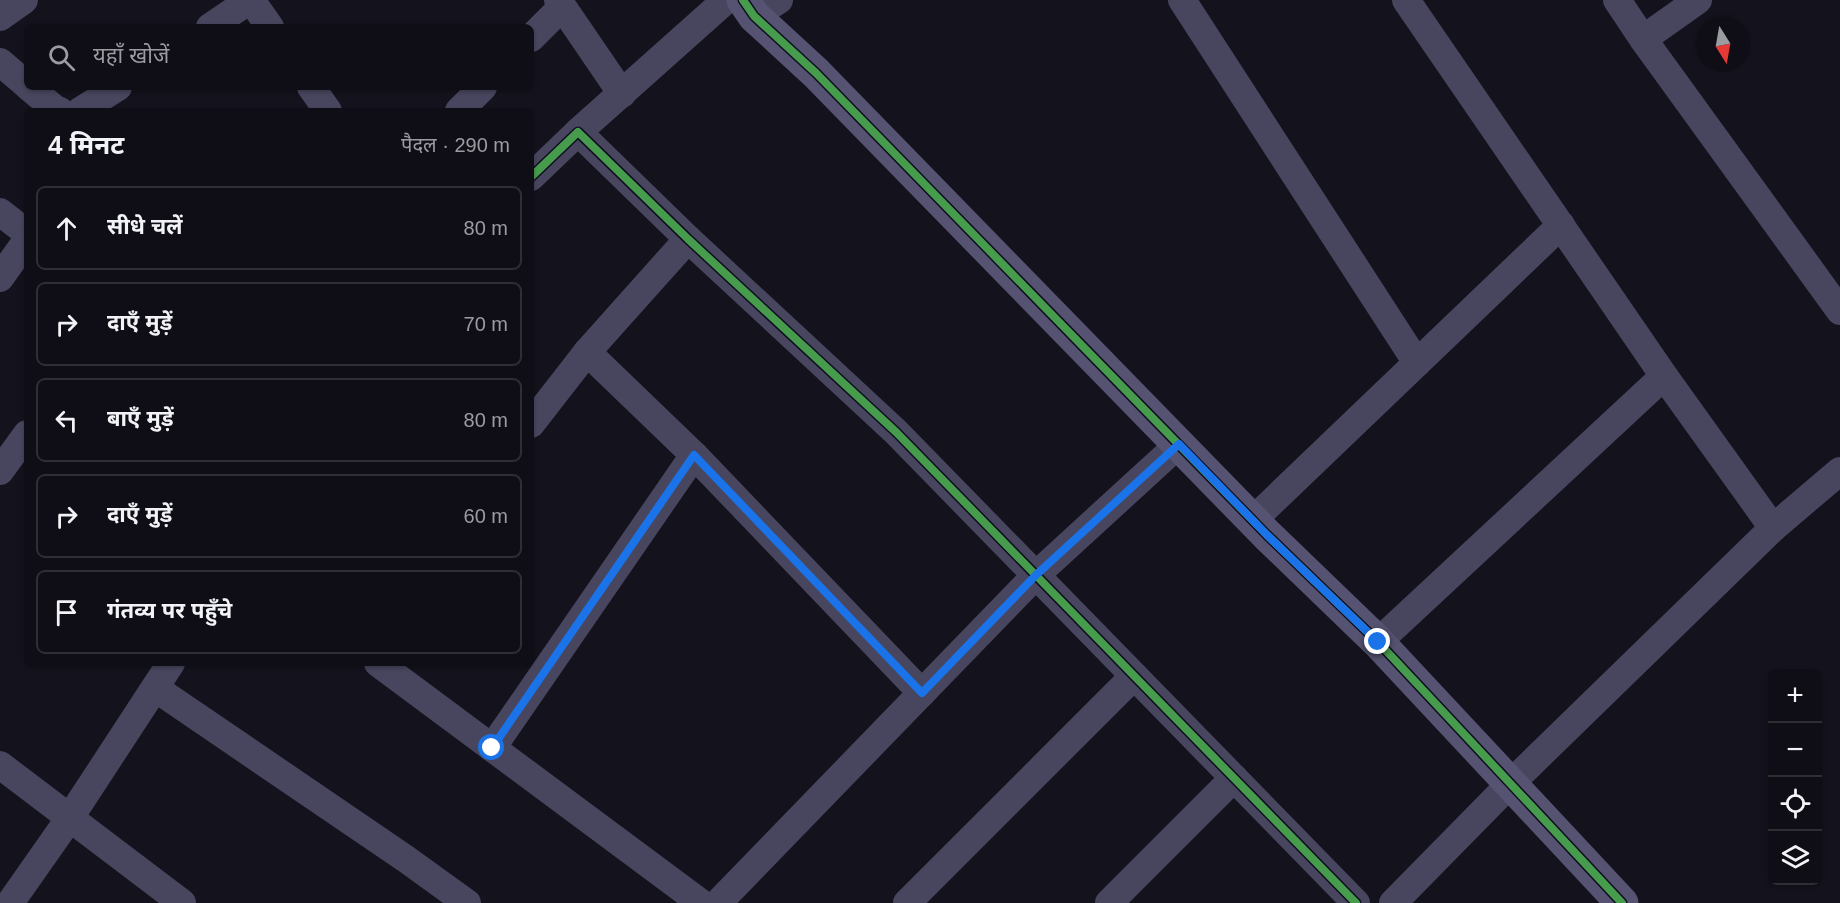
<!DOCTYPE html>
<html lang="hi">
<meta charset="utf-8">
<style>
:root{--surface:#0f0e16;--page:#1d1c23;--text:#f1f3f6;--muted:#9b9ca1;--line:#2f2e35}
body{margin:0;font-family:Arial,"Noto Sans Devanagari",sans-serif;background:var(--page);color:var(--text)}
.controls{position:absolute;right:18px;bottom:18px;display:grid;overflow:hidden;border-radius:9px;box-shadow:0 2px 4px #0004}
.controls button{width:54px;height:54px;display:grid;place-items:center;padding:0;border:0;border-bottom:2px solid var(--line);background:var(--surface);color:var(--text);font:30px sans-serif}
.compass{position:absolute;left:1696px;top:18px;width:54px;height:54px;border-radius:50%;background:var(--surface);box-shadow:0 2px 4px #0004;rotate:169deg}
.stop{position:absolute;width:18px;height:18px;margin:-14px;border:4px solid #1a73e8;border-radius:50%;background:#fff}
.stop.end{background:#1a73e8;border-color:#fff;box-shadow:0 2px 6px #0008}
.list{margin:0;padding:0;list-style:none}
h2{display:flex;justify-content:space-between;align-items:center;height:78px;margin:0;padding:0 24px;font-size:26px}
h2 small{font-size:20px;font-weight:400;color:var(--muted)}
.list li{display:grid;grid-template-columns:39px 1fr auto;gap:18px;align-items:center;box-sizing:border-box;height:84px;margin:0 12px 12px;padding:0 12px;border:2px solid var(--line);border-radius:9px}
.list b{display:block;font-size:22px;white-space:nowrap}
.list em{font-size:20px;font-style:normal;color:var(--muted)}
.icon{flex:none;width:33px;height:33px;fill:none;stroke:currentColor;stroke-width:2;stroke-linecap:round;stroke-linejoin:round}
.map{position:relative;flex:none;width:1840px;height:903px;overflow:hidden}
.search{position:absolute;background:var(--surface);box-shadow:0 2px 4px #0004;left:24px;top:24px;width:510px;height:66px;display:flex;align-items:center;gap:15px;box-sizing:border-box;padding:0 21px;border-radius:9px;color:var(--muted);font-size:22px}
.panel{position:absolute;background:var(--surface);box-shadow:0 2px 4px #0004;left:24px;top:108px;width:510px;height:558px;border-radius:9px}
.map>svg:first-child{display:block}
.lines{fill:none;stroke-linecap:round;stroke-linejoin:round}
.street{stroke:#47465e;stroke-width:28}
.secondary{stroke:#555371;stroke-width:33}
.cycleway-casing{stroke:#100d21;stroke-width:11}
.cycleway{stroke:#469c4c;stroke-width:8}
.route{stroke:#1a73e8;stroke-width:8}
</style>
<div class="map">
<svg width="1840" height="903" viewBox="0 0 1840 903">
<rect width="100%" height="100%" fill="#14121d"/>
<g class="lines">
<g class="street">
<path d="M251 0 270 27"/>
<path d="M558 0 622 94"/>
<path d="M1182 0 1417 363"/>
<path d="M1406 0 1664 376 1773 528"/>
<path d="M1617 0 1643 39 1840 311"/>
<path d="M754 16 779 0"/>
<path d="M0 17 24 0"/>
<path d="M210 27 250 0"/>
<path d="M531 38 562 7"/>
<path d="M1643 39 1698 0"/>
<path d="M0 62 27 85"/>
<path d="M29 87 55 109 60 111"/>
<path d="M311 87 328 111"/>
<path d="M80 111 118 87"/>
<path d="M459 111 483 87"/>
<path d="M578 132 726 0"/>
<path d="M531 177 578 132 688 239 896 432 1356 903"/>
<path d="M0 212 27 233"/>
<path d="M0 278 27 240"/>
<path d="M587 352 688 239"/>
<path d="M531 424 587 352 694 455 922 693"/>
<path d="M0 471 27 434"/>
<path d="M1253 520 1561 225"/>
<path d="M1378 642 1664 376"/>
<path d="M378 663 701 903"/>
<path d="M155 688 406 859 467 903"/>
<path d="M492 748 694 455"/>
<path d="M0 765 182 903"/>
<path d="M10 903 69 819 171 663"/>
<path d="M718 903 1036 575 1179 444"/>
<path d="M907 903 1134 676"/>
<path d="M1109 903 1234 778"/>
<path d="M1393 903 1510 784 1773 528 1840 471"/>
</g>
<path class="secondary" d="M743 0 754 16 816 73 1267 535 1378 642 1622 903"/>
<g class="cycleway-casing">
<g id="cycleway">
<path d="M743 0 754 16 816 73 1267 535 1378 642 1622 903"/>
<path d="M531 177 578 132 688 239 896 432 1356 903"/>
</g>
</g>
<use href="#cycleway" class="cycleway"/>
</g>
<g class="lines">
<path class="route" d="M492 748 694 455 922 693 1036 575 1179 444 1267 535 1378 642"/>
</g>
</svg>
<div class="controls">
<button>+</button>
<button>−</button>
<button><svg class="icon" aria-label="locate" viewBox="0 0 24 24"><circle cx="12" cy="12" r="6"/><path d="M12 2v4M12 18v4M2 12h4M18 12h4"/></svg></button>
<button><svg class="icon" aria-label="layers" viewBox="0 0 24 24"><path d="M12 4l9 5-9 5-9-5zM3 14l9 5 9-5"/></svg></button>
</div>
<svg class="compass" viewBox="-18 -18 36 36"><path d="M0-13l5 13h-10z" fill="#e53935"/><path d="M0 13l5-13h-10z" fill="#9b9ca1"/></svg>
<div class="stop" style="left:492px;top:748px"></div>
<div class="stop end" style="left:1378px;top:642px"></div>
<div class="search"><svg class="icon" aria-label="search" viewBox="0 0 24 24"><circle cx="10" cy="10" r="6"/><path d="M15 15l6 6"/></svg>यहाँ खोजें</div>
<section class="panel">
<h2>4 मिनट<small>पैदल · 290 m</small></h2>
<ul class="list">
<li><svg class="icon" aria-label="ahead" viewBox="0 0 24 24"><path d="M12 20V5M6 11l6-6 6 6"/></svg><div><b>सीधे चलें</b></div><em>80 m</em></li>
<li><svg class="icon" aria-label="right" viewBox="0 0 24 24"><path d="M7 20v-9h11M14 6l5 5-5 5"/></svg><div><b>दाएँ मुड़ें</b></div><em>70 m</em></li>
<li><svg class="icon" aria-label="left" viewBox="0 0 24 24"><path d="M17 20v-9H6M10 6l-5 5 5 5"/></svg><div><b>बाएँ मुड़ें</b></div><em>80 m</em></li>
<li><svg class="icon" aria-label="right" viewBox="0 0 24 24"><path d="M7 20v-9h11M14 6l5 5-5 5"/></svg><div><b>दाएँ मुड़ें</b></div><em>60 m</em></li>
<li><svg class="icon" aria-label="arrive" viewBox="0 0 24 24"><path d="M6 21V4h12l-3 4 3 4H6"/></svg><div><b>गंतव्य पर पहुँचे</b></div></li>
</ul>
</section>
</div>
